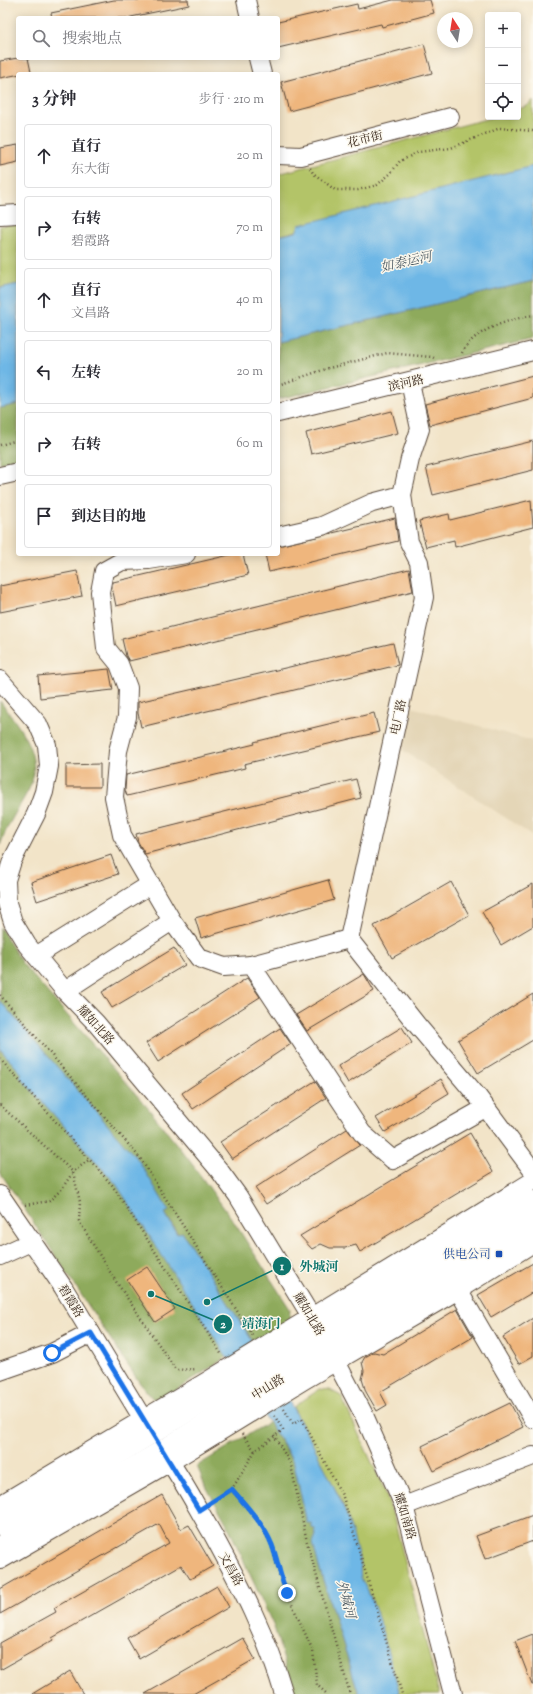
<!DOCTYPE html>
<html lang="zh">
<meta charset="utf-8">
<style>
:root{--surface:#fff;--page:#f7f7f7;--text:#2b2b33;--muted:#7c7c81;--line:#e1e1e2}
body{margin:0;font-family:"Sorts Mill Goudy","Noto Serif SC",serif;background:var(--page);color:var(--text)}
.controls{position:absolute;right:12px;top:12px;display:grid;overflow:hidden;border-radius:4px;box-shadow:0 2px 10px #0003}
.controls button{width:36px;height:36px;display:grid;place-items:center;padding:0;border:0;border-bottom:1px solid var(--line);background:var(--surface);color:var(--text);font:20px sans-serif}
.compass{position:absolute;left:437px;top:12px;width:36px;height:36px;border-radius:50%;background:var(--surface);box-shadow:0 2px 10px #0003;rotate:348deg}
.stop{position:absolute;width:12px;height:12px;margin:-9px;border:3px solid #1a73e8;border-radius:50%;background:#fff}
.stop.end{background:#1a73e8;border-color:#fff;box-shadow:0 1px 4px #0008}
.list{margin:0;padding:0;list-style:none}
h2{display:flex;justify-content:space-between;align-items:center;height:52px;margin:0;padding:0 16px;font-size:17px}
h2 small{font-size:13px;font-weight:400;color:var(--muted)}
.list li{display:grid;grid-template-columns:26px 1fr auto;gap:12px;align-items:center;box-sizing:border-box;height:64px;margin:0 8px 8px;padding:0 8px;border:1px solid var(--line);border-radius:4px}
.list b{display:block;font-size:15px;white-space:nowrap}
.list p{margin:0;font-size:13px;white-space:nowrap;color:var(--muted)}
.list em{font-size:13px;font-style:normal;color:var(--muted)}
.icon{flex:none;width:22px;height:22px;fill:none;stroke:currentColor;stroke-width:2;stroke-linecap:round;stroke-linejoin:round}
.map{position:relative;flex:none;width:533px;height:1694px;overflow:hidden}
.search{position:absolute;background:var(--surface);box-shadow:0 2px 10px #0003;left:16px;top:16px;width:264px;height:44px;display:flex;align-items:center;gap:10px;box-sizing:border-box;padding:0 14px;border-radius:4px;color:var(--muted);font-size:15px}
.panel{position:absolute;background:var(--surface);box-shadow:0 2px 10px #0003;left:16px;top:72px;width:264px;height:484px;border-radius:4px}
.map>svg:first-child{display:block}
.built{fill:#e4d6b7}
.green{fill:#b3c467;stroke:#777742}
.forest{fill:#8eaa5c;stroke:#646a3d}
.water{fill:#6eb7e6;stroke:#547082}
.building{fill:#efb67d}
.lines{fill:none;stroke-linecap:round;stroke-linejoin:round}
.minor-casing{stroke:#564638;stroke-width:20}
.major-casing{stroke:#564638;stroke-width:24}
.path{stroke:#564638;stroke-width:2.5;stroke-dasharray:1 3;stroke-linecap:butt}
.minor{stroke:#fff;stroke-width:18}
.major{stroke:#fff;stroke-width:22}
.route{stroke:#1a73e8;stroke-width:5}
.transit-dot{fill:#1a4fb4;stroke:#fbf7ec;stroke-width:1.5}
.labels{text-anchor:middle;stroke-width:3;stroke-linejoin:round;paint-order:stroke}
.street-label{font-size:12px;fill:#3b2a1e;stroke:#fbf7ec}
.transit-label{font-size:12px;fill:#164399;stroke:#fbf7ec;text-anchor:end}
.water-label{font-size:13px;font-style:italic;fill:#4d5b64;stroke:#fbf7ec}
.leader{fill:none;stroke:#0f766e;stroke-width:1.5}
.callout-dot{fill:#0f766e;stroke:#fbf7ec;stroke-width:1.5}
.mark-label{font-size:12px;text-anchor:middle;font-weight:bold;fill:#fff}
.callout-label{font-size:13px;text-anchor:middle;font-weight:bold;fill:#0f766e;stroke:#fbf7ec;stroke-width:3;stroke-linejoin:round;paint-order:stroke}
</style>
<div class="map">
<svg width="533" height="1694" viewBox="0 0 533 1694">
<rect width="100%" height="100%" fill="#fbf7ec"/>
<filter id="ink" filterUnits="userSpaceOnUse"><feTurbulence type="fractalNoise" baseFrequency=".025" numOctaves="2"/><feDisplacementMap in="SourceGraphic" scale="8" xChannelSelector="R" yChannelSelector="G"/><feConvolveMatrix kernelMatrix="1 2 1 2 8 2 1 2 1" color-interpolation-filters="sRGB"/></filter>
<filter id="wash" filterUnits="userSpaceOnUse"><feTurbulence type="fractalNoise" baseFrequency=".012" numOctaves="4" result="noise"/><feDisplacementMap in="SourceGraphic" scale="16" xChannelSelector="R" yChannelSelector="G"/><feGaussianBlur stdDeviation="0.9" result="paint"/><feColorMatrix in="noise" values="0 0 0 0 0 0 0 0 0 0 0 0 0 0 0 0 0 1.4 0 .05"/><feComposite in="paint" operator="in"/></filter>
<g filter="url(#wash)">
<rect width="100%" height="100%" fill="#f2e4c8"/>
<path class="built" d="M411 707 533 741V836L401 749Z"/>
<g class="green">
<path d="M533 100V166L278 236V174L494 117H518V109L527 106Z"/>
<path d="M18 224V284L0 288V226Z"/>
<path d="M320 1389 330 1390 341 1396 385 1491 394 1519 439 1694H400L371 1597 361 1580 355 1545 343 1505 293 1407Z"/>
</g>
<g class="forest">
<path d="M533 281V339L278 399V342Z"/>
<path d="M18 404V459L0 463V408Z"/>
<path d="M0 701C18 725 45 757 29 789 19 808 6 826 0 846Z"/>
<path d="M0 927 22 963 148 1108 189 1160 232 1219 290 1309 289 1323 254 1343 182 1232 178 1234 165 1213 169 1211 41 1048 0 1001Z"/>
<path d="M0 1049 22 1074 20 1077 116 1184 228 1356 166 1397 153 1399 139 1382 0 1172Z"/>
<path d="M269 1422 294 1464 307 1523 311 1522 312 1528 315 1529 319 1567 359 1694H294L274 1627 227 1524 204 1483 197 1466Z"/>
</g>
<g class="water">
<path d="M533 166V281L278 342V236L296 232 299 225Z"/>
<path d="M18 284V404L0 408V288Z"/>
<path d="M0 1001 139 1161 169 1211 165 1213 177 1234 182 1232C239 1320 299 1408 342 1504 351 1523 355 1545 361 1565 358 1578 365 1584 370 1596 383 1627 390 1662 400 1694H359L319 1567 313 1543 316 1535 315 1529 312 1528 311 1523H307L294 1464 288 1452 116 1184 20 1077 22 1074 0 1049Z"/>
</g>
<g id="blocks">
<g class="building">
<path d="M114 0H188L189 5 126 18H52L51 13Z"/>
<path d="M393 0H430L434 13 382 27 381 24 278 48V22L357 4 358 9Z"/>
<path d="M424 44 432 73 289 111 281 82Z"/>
<path d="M18 58H28L31 72 0 78V61Z"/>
<path d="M18 145V162L0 166V148Z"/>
<path d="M533 376V398L430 425 425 404Z"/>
<path d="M392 411 398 433 311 454 306 433Z"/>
<path d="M533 441V470L433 495 426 467Z"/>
<path d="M531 500 533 527 455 547 454 540 426 547 419 521 449 514 450 520Z"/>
<path d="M395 518 398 541 269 572 265 554H278V546Z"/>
<path d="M234 554H243L248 575 116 606 112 587 113 582Z"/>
<path d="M409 569 413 591 245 632 246 633 129 661 126 656 122 639Z"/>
<path d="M77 571 82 596 0 612V586Z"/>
<path d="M393 643 398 665 141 727 138 713V702Z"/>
<path d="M109 669 113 690 40 698 38 676Z"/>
<path d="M374 713 379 732 244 764 245 768 127 796 125 790 126 775 255 744 254 742Z"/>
<path d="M100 764V787H66V765Z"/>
<path d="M356 779 361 798 145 854 138 842 136 834Z"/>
<path d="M111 855 118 874 37 901 31 882Z"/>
<path d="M328 880 334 900 201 938 195 918Z"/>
<path d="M451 882 469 915 392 958 374 926Z"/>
<path d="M533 884V926L501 945 482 912Z"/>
<path d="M174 948 185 965 112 1008 102 992Z"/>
<path d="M364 974 374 991 307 1031 296 1015Z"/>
<path d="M247 978 260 997 158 1062 146 1043Z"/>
<path d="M533 994V1040L478 1073 458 1040Z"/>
<path d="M402 1027 412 1043 348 1083 338 1066Z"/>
<path d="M280 1028 291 1044 193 1109 182 1093Z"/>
<path d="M441 1079 449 1093 385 1132 376 1118Z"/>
<path d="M315 1081 326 1098 232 1159 220 1142Z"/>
<path d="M347 1129 360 1145 266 1204 255 1188Z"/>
<path d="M470 1133 493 1172 360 1252 356 1245 345 1248H330L321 1244 312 1249 300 1236Z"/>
<path d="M533 1263V1292L491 1317 478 1295Z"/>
<path d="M147 1267 175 1309 155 1322 127 1280Z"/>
<path d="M457 1309 473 1337 380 1392 387 1405 377 1411 366 1392 362 1379 364 1371 362 1362 365 1357 374 1352 383 1354Z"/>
<path d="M533 1318V1356L519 1364 503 1337Z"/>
<path d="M510 1403 523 1427 434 1471 422 1446Z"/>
<path d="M162 1495 181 1529 189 1525 213 1566 190 1579 181 1565 52 1638 53 1640 0 1670V1643L56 1612 54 1608 169 1543 159 1524 0 1614V1589Z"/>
<path d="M533 1515V1541L485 1559 476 1536Z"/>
<path d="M217 1586 229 1607 139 1659 127 1638Z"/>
<path d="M533 1634V1685H532L515 1641Z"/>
<path d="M243 1638 255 1659 193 1694H145Z"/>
<path d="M70 1671 83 1694H32Z"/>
</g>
</g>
</g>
<g filter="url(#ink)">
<use href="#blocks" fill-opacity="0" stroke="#564638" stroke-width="1"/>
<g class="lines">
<g class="minor-casing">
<g id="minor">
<path d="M246 0 250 18"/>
<path d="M258 58 262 74"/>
<path d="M278 155 301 156 450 117"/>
<path d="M0 215 18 214"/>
<path d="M278 413 533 351"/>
<path d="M0 476 18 472"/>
<path d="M278 536 322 526 372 503 402 495 410 459 420 429 410 382"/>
<path d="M186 554 149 560 122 561 104 571 100 592 106 648 119 664 128 688 127 717 118 751 114 797 122 835 172 921 199 958 224 967 251 965 362 1133 393 1160 485 1108"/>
<path d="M0 680 38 724 47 745 49 766 44 792 36 814 12 861 6 880 7 903 13 922 27 945 65 991 96 1023 219 1170 238 1196 320 1331 364 1415 404 1506 453 1694"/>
<path d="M349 939 424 597 419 562 409 542 402 495"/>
<path d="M36 956 151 884"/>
<path d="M251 965 349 939 417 1025 478 1097 533 1171"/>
<path d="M65 991 172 921"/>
<path d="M0 1195 63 1287 149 1429"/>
<path d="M0 1256 33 1241"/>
<path d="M458 1290 533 1419"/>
<path d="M0 1371 52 1353 91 1333"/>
<path d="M163 1452C182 1478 196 1506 212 1533 241 1586 267 1636 284 1694"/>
<path d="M0 1505 209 1380 533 1181"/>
<path d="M404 1506 533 1456"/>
<path d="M0 1560 170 1462 304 1380 458 1290 533 1243"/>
</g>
</g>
<g class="major-casing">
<g id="major">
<path d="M0 1524 533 1202"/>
<path d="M0 1547 163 1451 533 1223"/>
</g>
</g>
<g class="path">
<path d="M310 168 313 173 335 190H358L377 185 390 174 400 161 419 152 451 148 500 128 533 131"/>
<path d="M462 353C474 329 509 320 533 315"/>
<path d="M278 385 329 368 387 353 432 357 436 359"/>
<path d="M0 445 18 440"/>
<path d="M0 995 140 1158 253 1336"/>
<path d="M0 1059 112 1185 222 1355"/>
<path d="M0 1105 73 1172 80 1202 79 1221 113 1277 176 1370 197 1369"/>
<path d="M25 1205 49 1201 61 1190 73 1172 90 1159"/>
<path d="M284 1409 293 1424 302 1419 343 1497 402 1694"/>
<path d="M242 1434 255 1451"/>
<path d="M274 1435 291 1465 307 1542 350 1694"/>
<path d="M232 1489 261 1525 272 1545 281 1580 313 1651 317 1685 327 1694"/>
<path d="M211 1502 232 1489 255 1451 283 1430 274 1415"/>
</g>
<use href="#minor" class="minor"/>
<use href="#major" class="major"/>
</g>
</g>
<g class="lines" filter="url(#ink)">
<path class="route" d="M52 1353 91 1333 199 1510 232 1489C246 1506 264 1524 272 1545 278 1561 280 1578 287 1593"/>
</g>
<rect class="transit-dot" x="495" y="1250" width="8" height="8" rx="2"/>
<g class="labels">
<g class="street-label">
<text transform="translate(365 139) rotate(-14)" y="4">花市街</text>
<text transform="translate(406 383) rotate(-13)" y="4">滨河路</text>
<text transform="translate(398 717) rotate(-78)" y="4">电厂路</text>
<text transform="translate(96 1025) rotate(48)" y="4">耀如北路</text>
<text transform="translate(71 1301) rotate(58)" y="4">碧霞路</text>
<text transform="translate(309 1314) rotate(59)" y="4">耀如北路</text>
<text transform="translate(268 1387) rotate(-32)" y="4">中山路</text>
<text transform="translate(405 1516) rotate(73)" y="4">耀如南路</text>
<text transform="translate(231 1569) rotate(61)" y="4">文昌路</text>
</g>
<g class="transit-label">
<text x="491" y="1258">供电公司</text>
</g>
<g class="water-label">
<text transform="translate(406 261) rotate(-13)" y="5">如泰运河</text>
<text transform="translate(347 1599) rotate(75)" y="5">外城河</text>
</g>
</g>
<path class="leader" d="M207 1302L282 1266M151 1294L223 1324"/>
<g class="callout-dot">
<circle cx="207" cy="1302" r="4"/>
<circle cx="151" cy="1294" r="4"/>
<circle cx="282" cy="1266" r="10"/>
<circle cx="223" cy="1324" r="10"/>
</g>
<g class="mark-label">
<text x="282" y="1270">1</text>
<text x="223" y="1328">2</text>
</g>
<g class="callout-label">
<text x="319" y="1271">外城河</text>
<text x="261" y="1328">靖海门</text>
</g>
</svg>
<div class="controls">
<button>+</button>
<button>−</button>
<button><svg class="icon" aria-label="locate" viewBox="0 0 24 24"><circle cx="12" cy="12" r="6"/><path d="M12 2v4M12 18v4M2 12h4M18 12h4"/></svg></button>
</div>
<svg class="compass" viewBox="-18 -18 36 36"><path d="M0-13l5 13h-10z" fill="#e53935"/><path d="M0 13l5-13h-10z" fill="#7c7c81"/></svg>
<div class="stop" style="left:52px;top:1353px"></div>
<div class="stop end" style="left:287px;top:1593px"></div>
<div class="search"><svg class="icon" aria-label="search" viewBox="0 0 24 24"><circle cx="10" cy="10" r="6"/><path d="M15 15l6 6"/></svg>搜索地点</div>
<section class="panel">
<h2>3 分钟<small>步行 · 210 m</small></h2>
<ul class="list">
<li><svg class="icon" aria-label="ahead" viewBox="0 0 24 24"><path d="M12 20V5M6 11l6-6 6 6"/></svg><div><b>直行</b><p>东大街</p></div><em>20 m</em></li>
<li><svg class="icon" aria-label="right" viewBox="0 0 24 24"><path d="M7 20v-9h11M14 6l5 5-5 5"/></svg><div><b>右转</b><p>碧霞路</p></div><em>70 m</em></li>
<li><svg class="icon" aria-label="ahead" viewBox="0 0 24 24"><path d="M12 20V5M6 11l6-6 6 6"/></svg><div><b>直行</b><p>文昌路</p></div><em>40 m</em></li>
<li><svg class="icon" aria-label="left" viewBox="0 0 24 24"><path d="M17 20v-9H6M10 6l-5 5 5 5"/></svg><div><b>左转</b></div><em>20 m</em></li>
<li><svg class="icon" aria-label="right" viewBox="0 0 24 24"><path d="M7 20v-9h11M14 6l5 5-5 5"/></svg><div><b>右转</b></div><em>60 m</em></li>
<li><svg class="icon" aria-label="arrive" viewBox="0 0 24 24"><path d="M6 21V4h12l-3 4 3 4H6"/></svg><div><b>到达目的地</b></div></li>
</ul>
</section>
</div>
